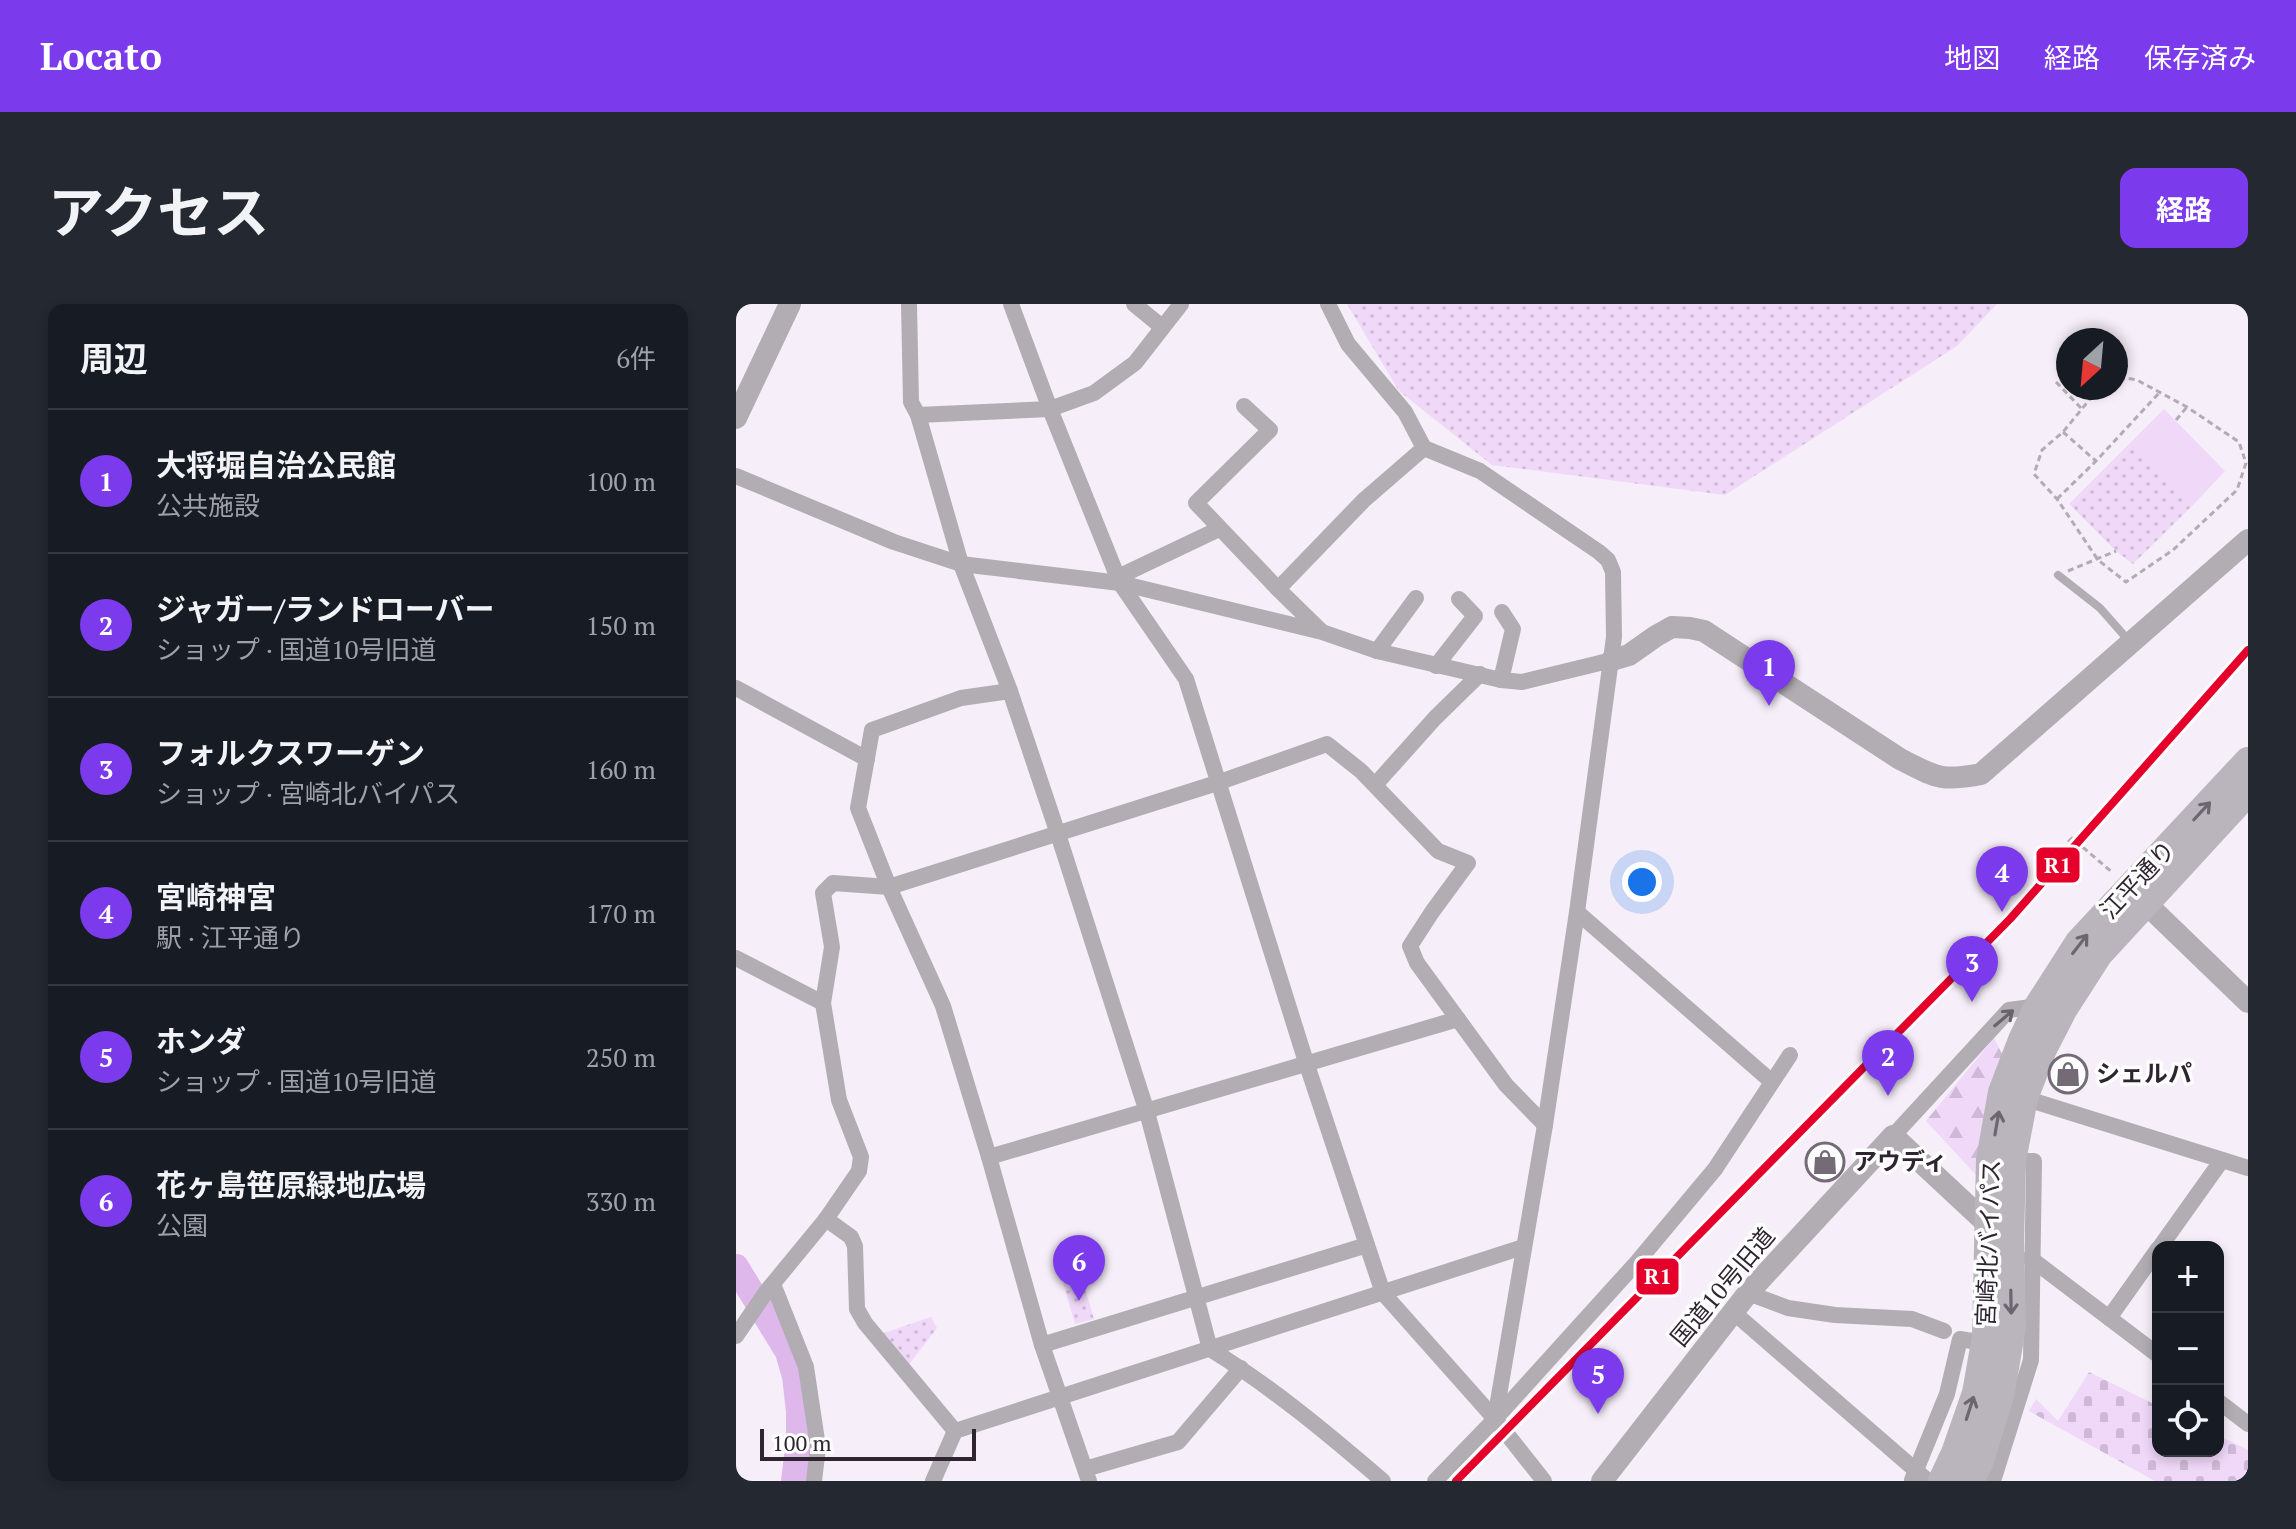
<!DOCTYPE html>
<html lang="ja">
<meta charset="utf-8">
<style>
:root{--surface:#171b24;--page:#242831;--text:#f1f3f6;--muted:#9ea1a6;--line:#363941;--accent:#7c3aed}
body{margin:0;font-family:"PT Serif","Noto Sans JP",serif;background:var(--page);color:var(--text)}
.controls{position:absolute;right:24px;bottom:24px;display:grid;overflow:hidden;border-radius:16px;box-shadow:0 4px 12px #0003}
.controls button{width:72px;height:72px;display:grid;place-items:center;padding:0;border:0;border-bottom:2px solid var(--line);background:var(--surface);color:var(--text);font:40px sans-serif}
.compass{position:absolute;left:1320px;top:24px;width:72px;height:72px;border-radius:50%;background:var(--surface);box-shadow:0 4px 12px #0003;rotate:206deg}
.scale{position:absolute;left:24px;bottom:20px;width:216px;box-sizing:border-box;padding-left:8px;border:4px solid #2e2531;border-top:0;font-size:22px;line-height:28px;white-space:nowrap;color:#2e2531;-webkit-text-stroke:6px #fdfdfd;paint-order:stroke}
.you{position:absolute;left:906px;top:578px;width:28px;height:28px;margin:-20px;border:6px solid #fff;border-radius:50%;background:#1a73e8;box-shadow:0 0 0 12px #1a73e833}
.badge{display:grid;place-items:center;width:52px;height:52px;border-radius:50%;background:var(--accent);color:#fff;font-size:26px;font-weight:700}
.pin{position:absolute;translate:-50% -66px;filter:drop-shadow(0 2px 4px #0008)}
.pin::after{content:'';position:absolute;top:42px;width:28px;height:24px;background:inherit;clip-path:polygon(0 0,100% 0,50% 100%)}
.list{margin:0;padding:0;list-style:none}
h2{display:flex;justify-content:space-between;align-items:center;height:104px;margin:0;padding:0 32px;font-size:34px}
h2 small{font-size:26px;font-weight:400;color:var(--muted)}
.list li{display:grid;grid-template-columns:52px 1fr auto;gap:24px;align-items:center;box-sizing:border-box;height:144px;padding:0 32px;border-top:2px solid var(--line)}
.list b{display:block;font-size:30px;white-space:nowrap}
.list p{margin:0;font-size:26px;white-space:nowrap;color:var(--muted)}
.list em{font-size:26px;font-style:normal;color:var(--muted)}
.icon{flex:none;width:44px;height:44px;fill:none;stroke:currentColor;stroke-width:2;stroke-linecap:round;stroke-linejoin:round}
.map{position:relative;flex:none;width:1512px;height:1177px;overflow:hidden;border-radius:16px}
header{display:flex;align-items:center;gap:48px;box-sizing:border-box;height:112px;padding:0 40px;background:var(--accent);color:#fff}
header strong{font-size:38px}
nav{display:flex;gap:44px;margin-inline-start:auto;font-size:28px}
.intro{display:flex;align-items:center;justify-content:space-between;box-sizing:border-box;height:192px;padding:0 48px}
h1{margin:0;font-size:56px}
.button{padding:20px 36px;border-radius:16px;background:var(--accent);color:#fff;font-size:28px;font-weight:700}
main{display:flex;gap:48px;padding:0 48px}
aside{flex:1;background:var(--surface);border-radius:16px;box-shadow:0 4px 12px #0003}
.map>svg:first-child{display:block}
.forest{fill:url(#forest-firs)}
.cemetery{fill:url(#cemetery-stones)}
.park{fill:url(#park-dots)}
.pitch{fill:#f0d8f9}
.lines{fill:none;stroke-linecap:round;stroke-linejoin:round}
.river{stroke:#deb8eb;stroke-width:26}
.path{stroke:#b1adb2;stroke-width:3;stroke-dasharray:6 4;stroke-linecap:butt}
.lane{stroke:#b2adb3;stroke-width:8}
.street{stroke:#b2adb3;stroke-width:16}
.secondary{stroke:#b1adb3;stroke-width:22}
.highway{stroke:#bab4bc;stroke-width:28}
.rail-1-casing{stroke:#fdfdfd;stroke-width:14}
.rail-1{stroke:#e4002b;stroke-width:8}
.oneway{stroke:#6d6570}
.oneway2{stroke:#69626c}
.labels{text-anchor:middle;stroke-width:7;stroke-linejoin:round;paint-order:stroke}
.street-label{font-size:24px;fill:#2e2531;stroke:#fdfdfd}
.poi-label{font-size:24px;font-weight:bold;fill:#2e2531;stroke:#fdfdfd;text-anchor:start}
.line-badge{stroke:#fdfdfd;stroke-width:3}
.badge-label{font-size:22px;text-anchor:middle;font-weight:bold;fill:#fff}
</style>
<header>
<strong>Locato</strong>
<nav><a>地図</a><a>経路</a><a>保存済み</a></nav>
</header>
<div class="intro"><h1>アクセス</h1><a class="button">経路</a></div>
<main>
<aside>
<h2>周辺<small>6件</small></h2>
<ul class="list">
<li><span class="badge">1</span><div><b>大将堀自治公民館</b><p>公共施設</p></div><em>100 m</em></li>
<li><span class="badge">2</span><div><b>ジャガー/ランドローバー</b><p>ショップ · 国道10号旧道</p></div><em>150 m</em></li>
<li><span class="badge">3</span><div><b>フォルクスワーゲン</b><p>ショップ · 宮崎北バイパス</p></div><em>160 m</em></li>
<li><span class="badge">4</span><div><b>宮崎神宮</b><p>駅 · 江平通り</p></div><em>170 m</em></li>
<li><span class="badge">5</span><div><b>ホンダ</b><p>ショップ · 国道10号旧道</p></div><em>250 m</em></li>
<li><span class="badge">6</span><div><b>花ヶ島笹原緑地広場</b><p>公園</p></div><em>330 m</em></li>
</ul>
</aside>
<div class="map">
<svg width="1512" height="1177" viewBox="0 0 1512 1177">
<defs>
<pattern id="forest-firs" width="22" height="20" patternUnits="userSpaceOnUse" patternTransform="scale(2)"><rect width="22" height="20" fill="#f0d8f9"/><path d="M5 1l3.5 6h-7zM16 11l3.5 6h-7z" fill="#ceb9d6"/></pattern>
<pattern id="cemetery-stones" width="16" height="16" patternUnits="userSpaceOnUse" patternTransform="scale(2)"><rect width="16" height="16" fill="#f0d8f9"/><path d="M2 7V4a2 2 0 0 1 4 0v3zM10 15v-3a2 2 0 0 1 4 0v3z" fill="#ceb9d6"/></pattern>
<pattern id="park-dots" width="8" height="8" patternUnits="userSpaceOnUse" patternTransform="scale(2)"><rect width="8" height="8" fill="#f0d8f9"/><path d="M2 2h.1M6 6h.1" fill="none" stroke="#ceb9d6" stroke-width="1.8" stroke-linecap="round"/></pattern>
</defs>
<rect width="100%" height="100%" fill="#f6eef8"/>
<path class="forest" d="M1258 734 1267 752 1241 872 1190 817Z"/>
<path class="cemetery" d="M1353 1068 1422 1102V1147H1482V1131L1512 1146V1177H1419L1293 1107 1300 1095 1322 1117Z"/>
<g class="park">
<path d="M611 0H1261L1221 42 989 191 756 161 663 87Z"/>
<path d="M1396 137 1459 199 1397 260 1380 247 1333 200Z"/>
<path d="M346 974 358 1015 339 1020 327 979Z"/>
<path d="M195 1013 201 1024 171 1063 147 1034 148 1029Z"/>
</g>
<path class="pitch" d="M1428 105 1489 167 1459 199 1396 137Z"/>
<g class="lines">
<path class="river" d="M0 963 52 1048 59 1072 63 1107V1136L58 1177"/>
<g class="path">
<path d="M1320 78 1346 105"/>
<path d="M1363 84 1327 128 1306 146 1298 170 1321 195 1362 256 1390 278 1437 246 1501 186 1510 159 1503 138 1451 103 1401 76 1380 72"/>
<path d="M1440 116 1451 103"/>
<path d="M1327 128 1360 157"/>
<path d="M1321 195 1360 157 1424 88"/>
<path d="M1332 267 1380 247"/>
<path d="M1332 538 1336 534 1377 569"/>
</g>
<path class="lane" d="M1322 271 1364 304 1394 338"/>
<g class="street">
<path d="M173 0 175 98 182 111 225 260 274 387 322 530 411 808 474 1045C536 1083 591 1129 647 1177"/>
<path d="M275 0 314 105 384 279 450 375 570 758 647 989 759 1115 808 1177"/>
<path d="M398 0 426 23"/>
<path d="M592 0 612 40 669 108 688 144 744 167 863 248 872 256 877 268 878 333 841 608 809 821 759 1115"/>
<path d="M508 102 534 126 460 199 542 285"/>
<path d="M182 111 314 105 358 89 399 59 445 0"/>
<path d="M0 172 158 238 225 260 384 279 586 328 641 347 765 376 786 378 876 356"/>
<path d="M382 273 483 225"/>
<path d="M585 327 542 285 628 196 688 144"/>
<path d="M641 347 680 294"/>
<path d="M700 362 739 312 723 295"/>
<path d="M765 376 777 325 766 308"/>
<path d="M0 384 131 455"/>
<path d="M274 387 225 394 136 426 122 504 153 583 207 702 253 853 306 1041 353 1177"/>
<path d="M639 481 699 414 744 370"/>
<path d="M841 608 1036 778"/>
<path d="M0 654 87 699"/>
<path d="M1288 794 1512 864"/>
<path d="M1157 832 1273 706 1302 702"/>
<path d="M253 853 722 715"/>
<path d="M90 915 115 933 119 942 121 1005 129 1019 219 1127"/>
<path d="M1424 943 1486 856"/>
<path d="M1294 954 1422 1051"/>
<path d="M37 980 70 1063 82 1143 78 1177"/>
<path d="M1012 989 1052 1004 1099 1011 1176 1015 1208 1027"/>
<path d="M996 1007 1192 1177"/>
<path d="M1373 1014 1422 945"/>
<path d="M0 1032 30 988 90 915 123 867 125 853 103 796 87 699 96 643 87 589 97 579 153 583 481 479 591 440 625 467 702 547 732 559 696 608 674 642 681 659 770 781 809 821"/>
<path d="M306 1041 631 941"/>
<path d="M1482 1097 1512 1120"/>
<path d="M349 1165 442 1138 505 1064"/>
<path d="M1176 1176 1211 1090 1224 1035 1236 1037 1250 1033"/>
<path d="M197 1177 219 1127 787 943"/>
<path d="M699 1177 759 1115 902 957 979 865 1054 751"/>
<path d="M1257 1177 1295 1056 1298 857H1276"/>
</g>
<g class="secondary">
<path d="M0 114 54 0"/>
<path d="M876 356 893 351 920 332 936 323 954 324 968 327 1164 455C1200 473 1204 478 1245 470L1512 236"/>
<path d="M1398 588 1512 698"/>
<path d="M866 1177 1012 989 1157 832 1260 928"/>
</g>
<g class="highway">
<path d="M1206 1177 1219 1149 1240 1089 1250 1033 1254 856 1266 788 1286 736 1302 702 1343 638 1512 457"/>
<path d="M1234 1177 1243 1159 1264 1092 1276 1023 1274 939 1276 857 1288 794 1307 745 1327 706 1363 650 1512 488"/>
</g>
<g class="rail-1-casing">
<path id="rail-1" d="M720 1177 1274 615 1512 346"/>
</g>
<use href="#rail-1" class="rail-1"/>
</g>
<defs><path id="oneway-shaft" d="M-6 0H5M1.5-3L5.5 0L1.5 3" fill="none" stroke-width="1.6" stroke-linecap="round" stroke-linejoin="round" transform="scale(2)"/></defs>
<g class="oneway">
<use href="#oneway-shaft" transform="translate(1466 507) rotate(-47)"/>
<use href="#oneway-shaft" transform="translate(1344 640) rotate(-52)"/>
<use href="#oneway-shaft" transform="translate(1261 819) rotate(-80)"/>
<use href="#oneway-shaft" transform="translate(1275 998) rotate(89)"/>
<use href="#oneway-shaft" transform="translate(1234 1104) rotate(-72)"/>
</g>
<use class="oneway2" href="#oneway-shaft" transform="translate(1268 714) rotate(-40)"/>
<defs>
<g id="shop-ring" transform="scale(2)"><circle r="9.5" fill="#fdfdfd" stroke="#746b77" stroke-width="1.5"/><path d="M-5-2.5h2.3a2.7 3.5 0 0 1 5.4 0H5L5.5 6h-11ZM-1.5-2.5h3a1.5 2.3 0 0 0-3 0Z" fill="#746b77"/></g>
</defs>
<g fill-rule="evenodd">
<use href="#shop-ring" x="1332" y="770"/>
<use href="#shop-ring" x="1089" y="858"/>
</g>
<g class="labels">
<g class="street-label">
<text transform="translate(1402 576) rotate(-47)" y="8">江平通り</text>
<text transform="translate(1253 939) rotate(-88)" y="8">宮崎北バイパス</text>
<text transform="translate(987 983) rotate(-50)" y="8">国道10号旧道</text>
</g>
<g class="poi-label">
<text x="1360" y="778">シェルパ</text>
<text x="1117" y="866">アウディ</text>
</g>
</g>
<g class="line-badge">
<rect x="1299" y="542" width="46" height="38" rx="8" fill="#e4002b"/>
<rect x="899" y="953" width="45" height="39" rx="8" fill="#e4002b"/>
</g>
<g class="badge-label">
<text x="1322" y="569">R1</text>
<text x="922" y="980">R1</text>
</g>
</svg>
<div class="controls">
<button>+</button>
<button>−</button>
<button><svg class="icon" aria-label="locate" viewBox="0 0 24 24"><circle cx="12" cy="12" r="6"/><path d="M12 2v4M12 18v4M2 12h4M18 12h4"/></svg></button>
</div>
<svg class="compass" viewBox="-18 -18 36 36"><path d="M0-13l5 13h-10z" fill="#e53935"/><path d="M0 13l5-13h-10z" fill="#9ea1a6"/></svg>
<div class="scale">100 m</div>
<div class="you"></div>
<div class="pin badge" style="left:1033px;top:402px">1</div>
<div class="pin badge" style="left:1152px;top:792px">2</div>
<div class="pin badge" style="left:1236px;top:698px">3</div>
<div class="pin badge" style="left:1266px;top:608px">4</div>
<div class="pin badge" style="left:862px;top:1110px">5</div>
<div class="pin badge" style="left:343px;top:997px">6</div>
</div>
</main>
